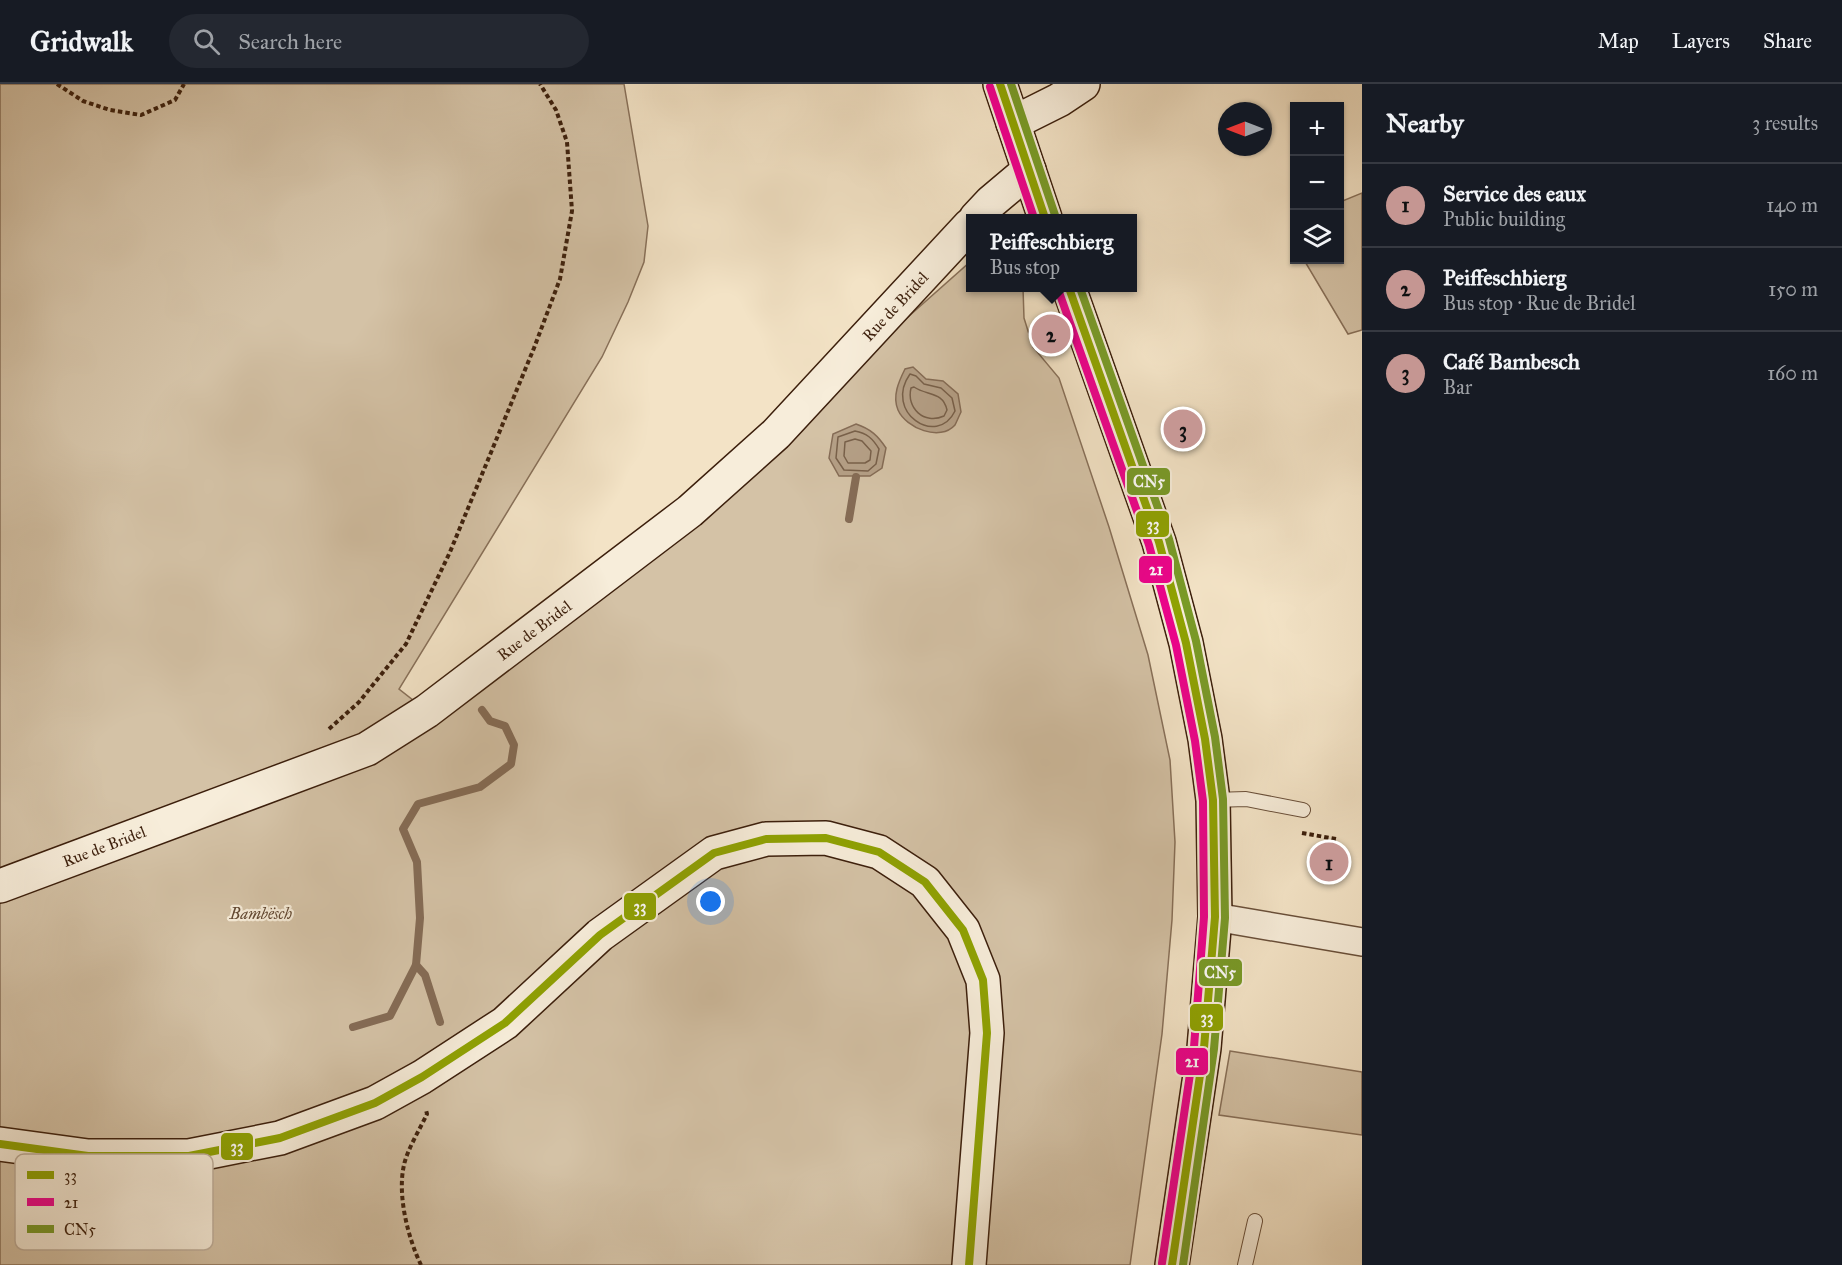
<!DOCTYPE html>
<meta charset="utf-8">
<style>
:root{--surface:#171b24;--page:#242831;--text:#f1f3f6;--muted:#9ea1a6;--line:#363941;--accent:#c59692}
body{margin:0;font-family:"IM FELL Great Primer",serif;background:var(--page);color:var(--text)}
.controls{position:absolute;right:18px;top:18px;display:grid;overflow:hidden;border-radius:0px;box-shadow:0 2px 4px #0004}
.controls button{width:54px;height:54px;display:grid;place-items:center;padding:0;border:0;border-bottom:2px solid var(--line);background:var(--surface);color:var(--text);font:30px sans-serif}
.compass{position:absolute;left:1218px;top:18px;width:54px;height:54px;border-radius:50%;background:var(--surface);box-shadow:0 2px 4px #0004;rotate:270deg}
.you{position:absolute;left:711px;top:818px;width:21px;height:21px;margin:-15px;border:4px solid #fff;border-radius:50%;background:#1a73e8;box-shadow:0 0 0 9px #1a73e833}
.badge{display:grid;place-items:center;width:39px;height:39px;border-radius:50%;background:var(--accent);color:#111;font-size:20px;font-weight:700}
.pin{position:absolute;translate:-50% -50%;border:3px solid #fff;box-shadow:0 2px 6px #0006}
.popup{position:absolute;left:966px;top:130px;width:171px;height:78px;box-sizing:border-box;display:grid;place-content:center;border-radius:0px;background:var(--surface);filter:drop-shadow(0 2px 4px #0005);font-size:20px;white-space:nowrap;color:var(--muted)}
.popup b{font-size:22px;color:var(--text)}
.popup::after{content:'';position:absolute;left:50%;top:100%;margin-left:-12px;border:12px solid transparent;border-top-color:var(--surface)}
.list{margin:0;padding:0;list-style:none}
h2{display:flex;justify-content:space-between;align-items:center;height:78px;margin:0;padding:0 24px;font-size:26px}
h2 small{font-size:20px;font-weight:400;color:var(--muted)}
.list li{display:grid;grid-template-columns:39px 1fr auto;gap:18px;align-items:center;box-sizing:border-box;height:84px;padding:0 24px;border-top:2px solid var(--line)}
.list b{display:block;font-size:22px;white-space:nowrap}
.list p{margin:0;font-size:20px;white-space:nowrap;color:var(--muted)}
.list em{font-size:20px;font-style:normal;color:var(--muted)}
.icon{flex:none;width:33px;height:33px;fill:none;stroke:currentColor;stroke-width:2;stroke-linecap:round;stroke-linejoin:round}
.map{position:relative;flex:none;width:1362px;height:1181px;overflow:hidden}
header{display:flex;align-items:center;gap:36px;box-sizing:border-box;height:84px;padding:0 30px;background:var(--surface);border-bottom:2px solid var(--line)}
header strong{font-size:28px}
nav{display:flex;gap:33px;margin-inline-start:auto;font-size:21px}
.search{width:420px;height:54px;background:var(--page);display:flex;align-items:center;gap:15px;box-sizing:border-box;padding:0 21px;border-radius:33px;color:var(--muted);font-size:22px}
main{display:flex}
aside{flex:1;background:var(--surface)}
.map>svg:first-child{display:block}
.green{fill:#d4c2a6;stroke:#887059;stroke-width:1.5}
.water{fill:#b5a087;stroke:#856c56;stroke-width:1.5}
.lines{fill:none;stroke-linecap:round;stroke-linejoin:round}
.shore{stroke:#78604a;stroke-width:1.5}
.stream{stroke:#856c56;stroke-width:8}
.lane-casing{stroke:#6a503a;stroke-width:16}
.street-casing{stroke:#6a503a;stroke-width:30}
.secondary-casing{stroke:#3c1f0c;stroke-width:36}
.primary-casing{stroke:#3c1f0c;stroke-width:36}
.path{stroke:#3c1f0c;stroke-width:4;stroke-dasharray:4.5 3;stroke-linecap:butt}
.lane{stroke:#f7edda;stroke-width:14}
.street{stroke:#f7edda;stroke-width:27}
.secondary{stroke:#f7edda;stroke-width:33}
.primary{stroke:#f3e3c6;stroke-width:33}
.bus-1-casing{stroke:#f7edda;stroke-width:12}
.bus-2-casing{stroke:#f7edda;stroke-width:12}
.bus-3-casing{stroke:#f7edda;stroke-width:12}
.bus-1{stroke:#8fa202;stroke-width:8}
.bus-2{stroke:#ed028c;stroke-width:8}
.bus-3{stroke:#799a27;stroke-width:8}
.labels{text-anchor:middle;stroke-width:4.5;stroke-linejoin:round;paint-order:stroke}
.street-label{font-size:16px;fill:#3c1f0c;stroke:#f7edda}
.park-label{font-size:16px;font-style:italic;fill:#624832;stroke:#f7edda}
.key{fill:#f7edda;stroke:#bfaf9c;stroke-width:1.5}
.key-label{font-size:16px;fill:#3c1f0c}
.line-badge{stroke:#f7edda;stroke-width:2}
.badge-label{font-size:16px;text-anchor:middle;font-weight:bold;fill:#fff}
</style>
<header>
<strong>Gridwalk</strong>
<div class="search"><svg class="icon" aria-label="search" viewBox="0 0 24 24"><circle cx="10" cy="10" r="6"/><path d="M15 15l6 6"/></svg>Search here</div>
<nav><a>Map</a><a>Layers</a><a>Share</a></nav>
</header>
<main>
<div class="map">
<svg width="1362" height="1181" viewBox="0 0 1362 1181">
<rect width="100%" height="100%" fill="#f3e3c6"/>
<filter id="stains"><feTurbulence type="fractalNoise" baseFrequency=".00333" numOctaves="4"/><feColorMatrix values="0 0 0 0 .2 0 0 0 0 .09 0 0 0 0 .02 0 0 0 .5 -.17"/></filter>
<radialGradient id="worn" r=".72"><stop offset=".6" stop-color="#630" stop-opacity="0"/><stop offset="1" stop-color="#630" stop-opacity=".3"/></radialGradient>
<g class="green">
<path d="M0 0H624L648 142 644 178 628 218 602 273 399 605 427 627 776 350 970 178V204H1003L1004 206 1012 204H1023L1024 234 1033 263 1059 294 1109 443 1148 571 1170 676 1175 758 1172 836 1162 950 1130 1181H0Z"/>
<path d="M1362 109V246L1348 250 1304 176H1340V118Z"/>
<path d="M1230 967 1362 988V1051L1219 1031Z"/>
</g>
<g class="water">
<path d="M913 283 926 295 943 297 958 310 961 328C959 332 957 337 955 341 940 358 906 344 898 326 892 312 899 297 905 285Z"/>
<path d="M856 340C871 345 878 352 886 364L882 384 870 392H839L829 374 833 350Z"/>
</g>
<g class="lines">
<g class="shore">
<path d="M910 290 916 292 924 300 941 304 952 314 955 327C937 364 883 328 910 290Z"/>
<path d="M914 303C927 312 943 307 947 326L944 332C924 341 906 324 911 304Z"/>
<path d="M855 347C867 349 873 355 879 365L876 380 868 387 844 386 836 374 838 353Z"/>
<path d="M855 355 862 357 871 367 870 376 865 379H848L844 372 845 358Z"/>
</g>
<g class="stream">
<path d="M849 435 856 393"/>
<path d="M416 881 425 891 440 938"/>
<path d="M353 943 390 932 416 881 420 834 417 778 403 745 418 720 480 703 511 680 514 661 505 642 490 637 482 626"/>
</g>
<g class="lane-casing">
<g id="lane">
<path d="M1213 716 1246 715 1303 726"/>
<path d="M1245 1181 1255 1137"/>
</g>
</g>
<g class="street-casing">
<path id="street" d="M1215 833 1362 858"/>
</g>
<g class="secondary-casing">
<g id="secondary">
<path d="M1013 39 1059 16 1083 0"/>
<path d="M976 134 991 118 1029 86"/>
<path d="M0 802 367 665 427 627 690 427 776 350 970 141"/>
<path d="M0 1060 88 1072H189L280 1054 375 1019 422 993 505 939 600 851 714 769 766 755 826 754 879 768 925 798 963 846 983 896 987 949 969 1181"/>
</g>
</g>
<g class="primary-casing">
<g id="primary">
<path d="M1000 0 1045 134"/>
<path d="M1069 204 1159 458 1186 559 1205 655 1213 716 1215 833 1204 964 1172 1181"/>
</g>
</g>
<g class="path">
<path d="M57 0 83 17 110 26 141 31 175 16 184 0"/>
<path d="M329 645 359 618 406 560 450 468 534 264 560 195 572 127 567 58 556 26 540 0"/>
<path d="M1302 749 1336 755"/>
<path d="M421 1181C408 1154 397 1111 404 1081 407 1066 420 1045 427 1030L426 1026"/>
</g>
<use href="#lane" class="lane"/>
<use href="#street" class="street"/>
<use href="#secondary" class="secondary"/>
<use href="#primary" class="primary"/>
<g class="bus-1-casing">
<g id="bus-1">
<path d="M1000 0 1045 134"/>
<path d="M1069 204 1159 458 1186 559 1205 655 1213 716 1215 833 1204 964 1172 1181"/>
<path d="M0 1060 88 1072H189L280 1054 375 1019 422 993 505 939 600 851 714 769 766 755 826 754 879 768 925 798 963 846 983 896 987 949 969 1181"/>
</g>
</g>
<g class="bus-2-casing">
<g id="bus-2">
<path d="M990 3 1034 134"/>
<path d="M1059 208 1149 461 1176 561 1195 657 1203 717 1204 833 1194 963 1162 1179"/>
</g>
</g>
<g class="bus-3-casing">
<g id="bus-3">
<path d="M1011 0 1055 131"/>
<path d="M1080 204 1169 455 1196 557 1215 653 1223 715 1225 834 1214 965 1183 1181"/>
</g>
</g>
<use href="#bus-1" class="bus-1"/>
<use href="#bus-2" class="bus-2"/>
<use href="#bus-3" class="bus-3"/>
</g>
<g class="labels">
<g class="street-label">
<text transform="translate(895 222) rotate(-47)" y="6">Rue de Bridel</text>
<text transform="translate(534 546) rotate(-37)" y="6">Rue de Bridel</text>
<text transform="translate(104 762) rotate(-21)" y="6">Rue de Bridel</text>
</g>
<g class="park-label">
<text x="261" y="835">Bambësch</text>
</g>
</g>
<rect x="15" y="1070" width="198" height="96" rx="9" class="key"/>
<rect x="27" y="1087" width="27" height="8" fill="#8fa202"/>
<rect x="27" y="1114" width="27" height="8" fill="#ed028c"/>
<rect x="27" y="1141" width="27" height="8" fill="#799a27"/>
<g class="key-label">
<text x="64" y="1097">33</text>
<text x="64" y="1124">21</text>
<text x="64" y="1151">CN5</text>
</g>
<g class="line-badge">
<rect x="1126" y="383" width="45" height="29" rx="6" fill="#799a27"/>
<rect x="1135" y="426" width="35" height="28" rx="6" fill="#8fa202"/>
<rect x="1138" y="471" width="35" height="29" rx="6" fill="#ed028c"/>
<rect x="623" y="808" width="34" height="29" rx="6" fill="#8fa202"/>
<rect x="1198" y="874" width="45" height="29" rx="6" fill="#799a27"/>
<rect x="1189" y="919" width="35" height="29" rx="6" fill="#8fa202"/>
<rect x="1175" y="963" width="34" height="29" rx="6" fill="#ed028c"/>
<rect x="220" y="1048" width="34" height="29" rx="6" fill="#8fa202"/>
</g>
<g class="badge-label">
<text x="1149" y="403">CN5</text>
<text x="1153" y="446">33</text>
<text x="1156" y="491">21</text>
<text x="640" y="828">33</text>
<text x="1220" y="894">CN5</text>
<text x="1207" y="939">33</text>
<text x="1192" y="983">21</text>
<text x="237" y="1068">33</text>
</g>
<rect width="100%" height="100%" filter="url(#stains)"/>
<rect width="100%" height="100%" fill="url(#worn)"/>
</svg>
<div class="controls">
<button>+</button>
<button>−</button>
<button><svg class="icon" aria-label="layers" viewBox="0 0 24 24"><path d="M12 4l9 5-9 5-9-5zM3 14l9 5 9-5"/></svg></button>
</div>
<svg class="compass" viewBox="-18 -18 36 36"><path d="M0-13l5 13h-10z" fill="#e53935"/><path d="M0 13l5-13h-10z" fill="#9ea1a6"/></svg>
<div class="you"></div>
<div class="pin badge" style="left:1329px;top:778px">1</div>
<div class="pin badge" style="left:1051px;top:250px">2</div>
<div class="popup"><b>Peiffeschbierg</b>Bus stop</div>
<div class="pin badge" style="left:1183px;top:345px">3</div>
</div>
<aside>
<h2>Nearby<small>3 results</small></h2>
<ul class="list">
<li><span class="badge">1</span><div><b>Service des eaux</b><p>Public building</p></div><em>140 m</em></li>
<li><span class="badge">2</span><div><b>Peiffeschbierg</b><p>Bus stop · Rue de Bridel</p></div><em>150 m</em></li>
<li><span class="badge">3</span><div><b>Café Bambesch</b><p>Bar</p></div><em>160 m</em></li>
</ul>
</aside>
</main>
